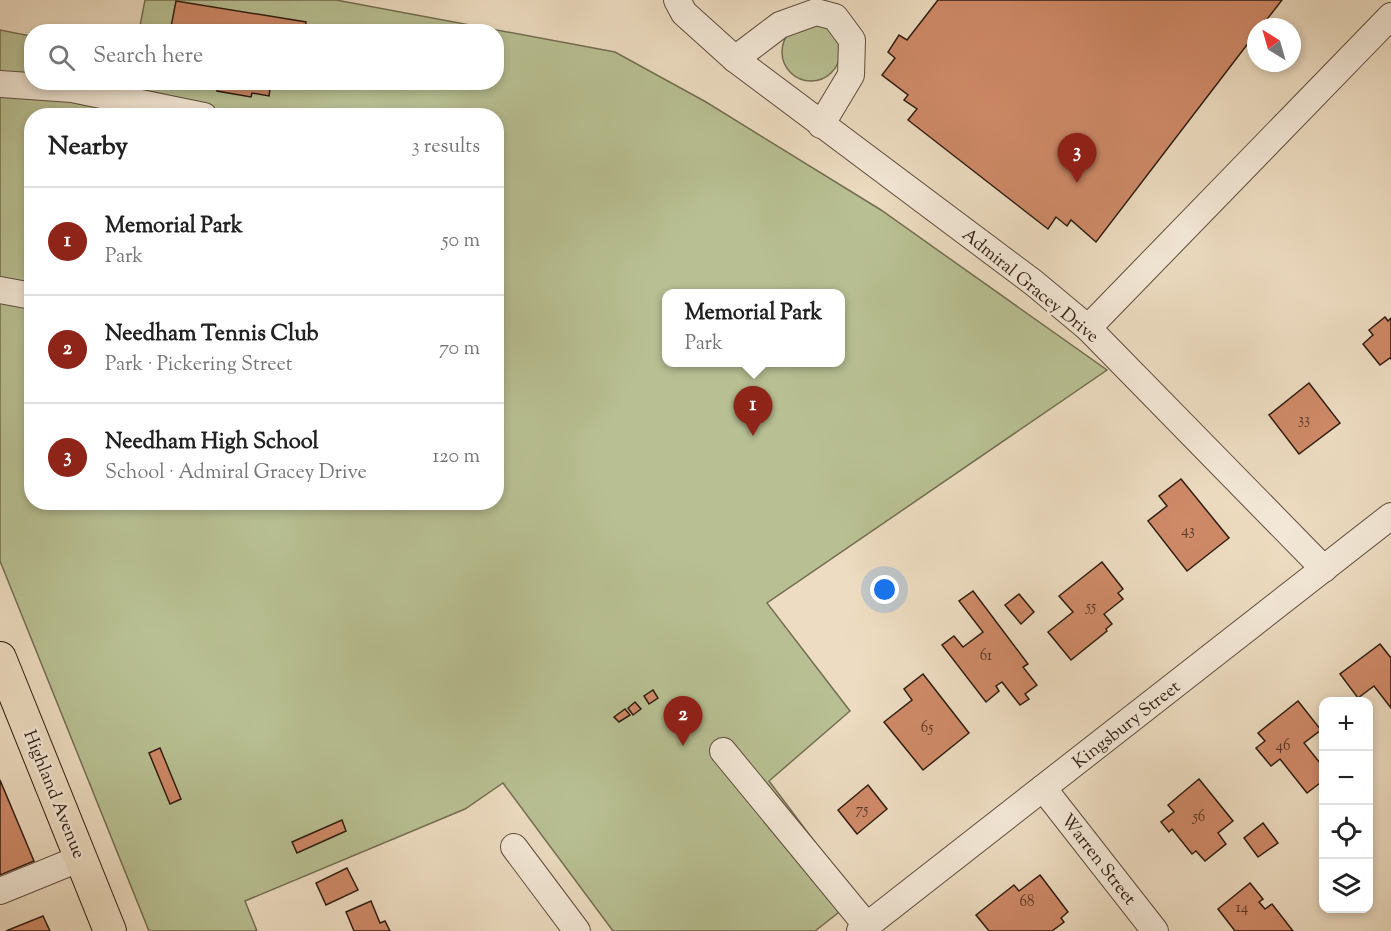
<!DOCTYPE html>
<meta charset="utf-8">
<style>
:root{--surface:#fff;--page:#f6f6f6;--text:#222;--muted:#767676;--line:#e0e0e0;--accent:#8f2418}
body{margin:0;font-family:"Sorts Mill Goudy",serif;background:var(--page);color:var(--text)}
.controls{position:absolute;right:18px;bottom:18px;display:grid;overflow:hidden;border-radius:12px;box-shadow:0 3px 9px #0003}
.controls button{width:54px;height:54px;display:grid;place-items:center;padding:0;border:0;border-bottom:2px solid var(--line);background:var(--surface);color:var(--text);font:30px sans-serif}
.compass{position:absolute;left:1247px;top:18px;width:54px;height:54px;border-radius:50%;background:var(--surface);box-shadow:0 3px 9px #0003;rotate:323deg}
.you{position:absolute;left:885px;top:590px;width:21px;height:21px;margin:-15px;border:4px solid #fff;border-radius:50%;background:#1a73e8;box-shadow:0 0 0 9px #1a73e833}
.badge{display:grid;place-items:center;width:39px;height:39px;border-radius:50%;background:var(--accent);color:#fff;font-size:20px;font-weight:700}
.pin{position:absolute;translate:-50% -50px;filter:drop-shadow(0 2px 3px #0008)}
.pin::after{content:'';position:absolute;top:32px;width:21px;height:18px;background:inherit;clip-path:polygon(0 0,100% 0,50% 100%)}
.popup{position:absolute;left:662px;top:289px;width:183px;height:78px;box-sizing:border-box;display:grid;place-content:center;border-radius:12px;background:var(--surface);filter:drop-shadow(0 2px 4px #0005);font-size:20px;white-space:nowrap;color:var(--muted)}
.popup b{font-size:22px;color:var(--text)}
.popup::after{content:'';position:absolute;left:50%;top:100%;margin-left:-12px;border:12px solid transparent;border-top-color:var(--surface)}
.list{margin:0;padding:0;list-style:none}
h2{display:flex;justify-content:space-between;align-items:center;height:78px;margin:0;padding:0 24px;font-size:26px}
h2 small{font-size:20px;font-weight:400;color:var(--muted)}
.list li{display:grid;grid-template-columns:39px 1fr auto;gap:18px;align-items:center;box-sizing:border-box;height:108px;padding:0 24px;border-top:2px solid var(--line)}
.list b{display:block;font-size:22px;white-space:nowrap}
.list p{margin:0;font-size:20px;white-space:nowrap;color:var(--muted)}
.list em{font-size:20px;font-style:normal;color:var(--muted)}
.icon{flex:none;width:33px;height:33px;fill:none;stroke:currentColor;stroke-width:2;stroke-linecap:round;stroke-linejoin:round}
.map{position:relative;flex:none;width:1391px;height:931px;overflow:hidden}
.search{position:absolute;background:var(--surface);box-shadow:0 3px 9px #0003;left:24px;top:24px;width:480px;height:66px;display:flex;align-items:center;gap:15px;box-sizing:border-box;padding:0 21px;border-radius:24px;color:var(--muted);font-size:22px}
.panel{position:absolute;background:var(--surface);box-shadow:0 3px 9px #0003;left:24px;top:108px;width:480px;height:402px;border-radius:24px}
.map>svg:first-child{display:block}
.green{fill:#b8c093;stroke:#746e52;stroke-width:1.5;fill-rule:evenodd}
.building{fill:#cf8a68;stroke:#301d12;stroke-width:1.5}
.lines{fill:none;stroke-linecap:round;stroke-linejoin:round}
.minor-casing{stroke:#5f4d3e;stroke-width:28}
.major-casing{stroke:#301d12;stroke-width:34}
.minor{stroke:#f3e8d7;stroke-width:26}
.major{stroke:#eddcc1;stroke-width:32}
.labels{text-anchor:middle;stroke-width:5;stroke-linejoin:round;paint-order:stroke}
.number-label{font-size:15px;fill:#583828}
.street-label{font-size:18px;fill:#301d12;stroke:#f3e8d7}
</style>
<div class="map">
<svg width="1391" height="931" viewBox="0 0 1391 931">
<rect width="100%" height="100%" fill="#eddcc1"/>
<filter id="stains"><feTurbulence type="fractalNoise" baseFrequency=".00333" numOctaves="4"/><feColorMatrix values="0 0 0 0 .2 0 0 0 0 .09 0 0 0 0 .02 0 0 0 .5 -.17"/></filter>
<radialGradient id="worn" r=".72"><stop offset=".6" stop-color="#630" stop-opacity="0"/><stop offset="1" stop-color="#630" stop-opacity=".3"/></radialGradient>
<g class="green">
<path d="M145 0H336L615 52 706 102 881 210 1107 370 767 603 850 711 769 781 857 898 815 931H613L503 783 465 809 245 901 257 931H149L0 561V30L31 36 32 82H496V32L139 31ZM32 116H496V502H32ZM666 294H840V362H666Z"/>
<circle cx="811" cy="52" r="29"/>
</g>
<g class="building">
<path d="M938 0H1282L1261 27H1256V33L1096 242 1071 220 1067 226 1056 217 1048 229 908 120 917 109 904 100 908 95 882 75 895 58 888 52 899 35 907 40Z"/>
<path d="M176 1 306 22 305 32H170Z"/>
<path d="M200 82H271L269 96 252 93 251 97 217 91V86Z"/>
<path d="M1385 317 1388 321 1391 318V359L1390 358 1380 365 1363 344 1373 335 1369 330Z"/>
<path d="M1309 383 1340 423 1299 454 1269 415Z"/>
<path d="M1181 479 1229 538 1187 571 1148 521 1167 506 1159 496Z"/>
<path d="M1102 562 1123 589 1118 593 1123 599 1104 614 1112 624 1106 629 1107 631 1071 660 1048 632 1073 612 1059 596Z"/>
<path d="M973 591 1028 664 1023 667 1037 685 1025 694 1029 699 1020 705 1002 682 996 686 999 691 986 702 942 645 954 636 963 647 983 632 959 601Z"/>
<path d="M1019 594 1034 612 1021 624 1005 605Z"/>
<path d="M1380 644 1391 658V708L1374 686 1358 698 1340 674Z"/>
<path d="M923 674 969 733 923 770 884 722 912 700 904 689Z"/>
<path d="M653 690 658 698 649 704 644 696Z"/>
<path d="M1298 701 1321 730 1304 743 1324 768V780L1307 793 1280 759 1271 766 1256 748 1265 741 1258 733Z"/>
<path d="M635 702 641 709 633 715 628 708Z"/>
<path d="M625 709 630 715 619 722 614 717Z"/>
<path d="M160 748 181 799 170 804 149 753Z"/>
<path d="M1199 779 1233 821 1218 833 1226 844 1205 861 1196 851 1192 854 1172 829 1169 832 1161 822 1174 812 1168 805Z"/>
<path d="M0 780 34 861 0 875Z"/>
<path d="M868 785 887 809 857 834 838 810Z"/>
<path d="M342 820 346 831 297 853 292 842Z"/>
<path d="M1263 823 1278 843 1258 857 1244 838Z"/>
<path d="M347 868 358 890 326 905 316 883Z"/>
<path d="M1040 875 1068 912 1061 918 1064 922 1052 931H989L976 915 1014 885 1019 891Z"/>
<path d="M1250 883 1263 899 1259 902 1265 909 1272 904 1293 931H1235L1218 909Z"/>
<path d="M371 901 380 923 385 921 390 931H354L346 912Z"/>
<path d="M43 916 50 931H6Z"/>
</g>
<g class="lines">
<g class="minor-casing">
<g id="minor">
<path d="M677 0 684 13 735 59 1034 283 1088 328 1324 569"/>
<path d="M735 59 780 25 816 12 835 17 852 40 851 75 821 125"/>
<path d="M0 84 72 89 204 116"/>
<path d="M0 290 32 296"/>
<path d="M1088 328 1391 16"/>
<path d="M723 751 867 926"/>
<path d="M1043 788 1155 931"/>
<path d="M514 847 577 931"/>
<path d="M0 891 81 858"/>
<path d="M860 931 1391 516"/>
</g>
</g>
<g class="major-casing">
<path id="major" d="M0 658 110 931"/>
</g>
<use href="#minor" class="minor"/>
<use href="#major" class="major"/>
</g>
<g class="labels">
<g class="number-label">
<text x="1304" y="424">33</text>
<text x="1188" y="535">43</text>
<text x="1091" y="611">55</text>
<text x="986" y="660">61</text>
<text x="927" y="732">65</text>
<text x="1283" y="750">46</text>
<text x="862" y="814">75</text>
<text x="1199" y="821">56</text>
<text x="1027" y="906">68</text>
<text x="1242" y="912">14</text>
</g>
<g class="street-label">
<text transform="translate(1031 285) rotate(39)" y="6">Admiral Gracey Drive</text>
<text transform="translate(1126 724) rotate(-38)" y="6">Kingsbury Street</text>
<text transform="translate(55 794) rotate(68)" y="6">Highland Avenue</text>
<text transform="translate(1099 859) rotate(52)" y="6">Warren Street</text>
</g>
</g>
<rect width="100%" height="100%" filter="url(#stains)"/>
<rect width="100%" height="100%" fill="url(#worn)"/>
</svg>
<div class="controls">
<button>+</button>
<button>−</button>
<button><svg class="icon" aria-label="locate" viewBox="0 0 24 24"><circle cx="12" cy="12" r="6"/><path d="M12 2v4M12 18v4M2 12h4M18 12h4"/></svg></button>
<button><svg class="icon" aria-label="layers" viewBox="0 0 24 24"><path d="M12 4l9 5-9 5-9-5zM3 14l9 5 9-5"/></svg></button>
</div>
<svg class="compass" viewBox="-18 -18 36 36"><path d="M0-13l5 13h-10z" fill="#e53935"/><path d="M0 13l5-13h-10z" fill="#767676"/></svg>
<div class="you"></div>
<div class="pin badge" style="left:753px;top:436px">1</div>
<div class="popup"><b>Memorial Park</b>Park</div>
<div class="pin badge" style="left:683px;top:746px">2</div>
<div class="pin badge" style="left:1077px;top:183px">3</div>
<div class="search"><svg class="icon" aria-label="search" viewBox="0 0 24 24"><circle cx="10" cy="10" r="6"/><path d="M15 15l6 6"/></svg>Search here</div>
<section class="panel">
<h2>Nearby<small>3 results</small></h2>
<ul class="list">
<li><span class="badge">1</span><div><b>Memorial Park</b><p>Park</p></div><em>50 m</em></li>
<li><span class="badge">2</span><div><b>Needham Tennis Club</b><p>Park · Pickering Street</p></div><em>70 m</em></li>
<li><span class="badge">3</span><div><b>Needham High School</b><p>School · Admiral Gracey Drive</p></div><em>120 m</em></li>
</ul>
</section>
</div>
